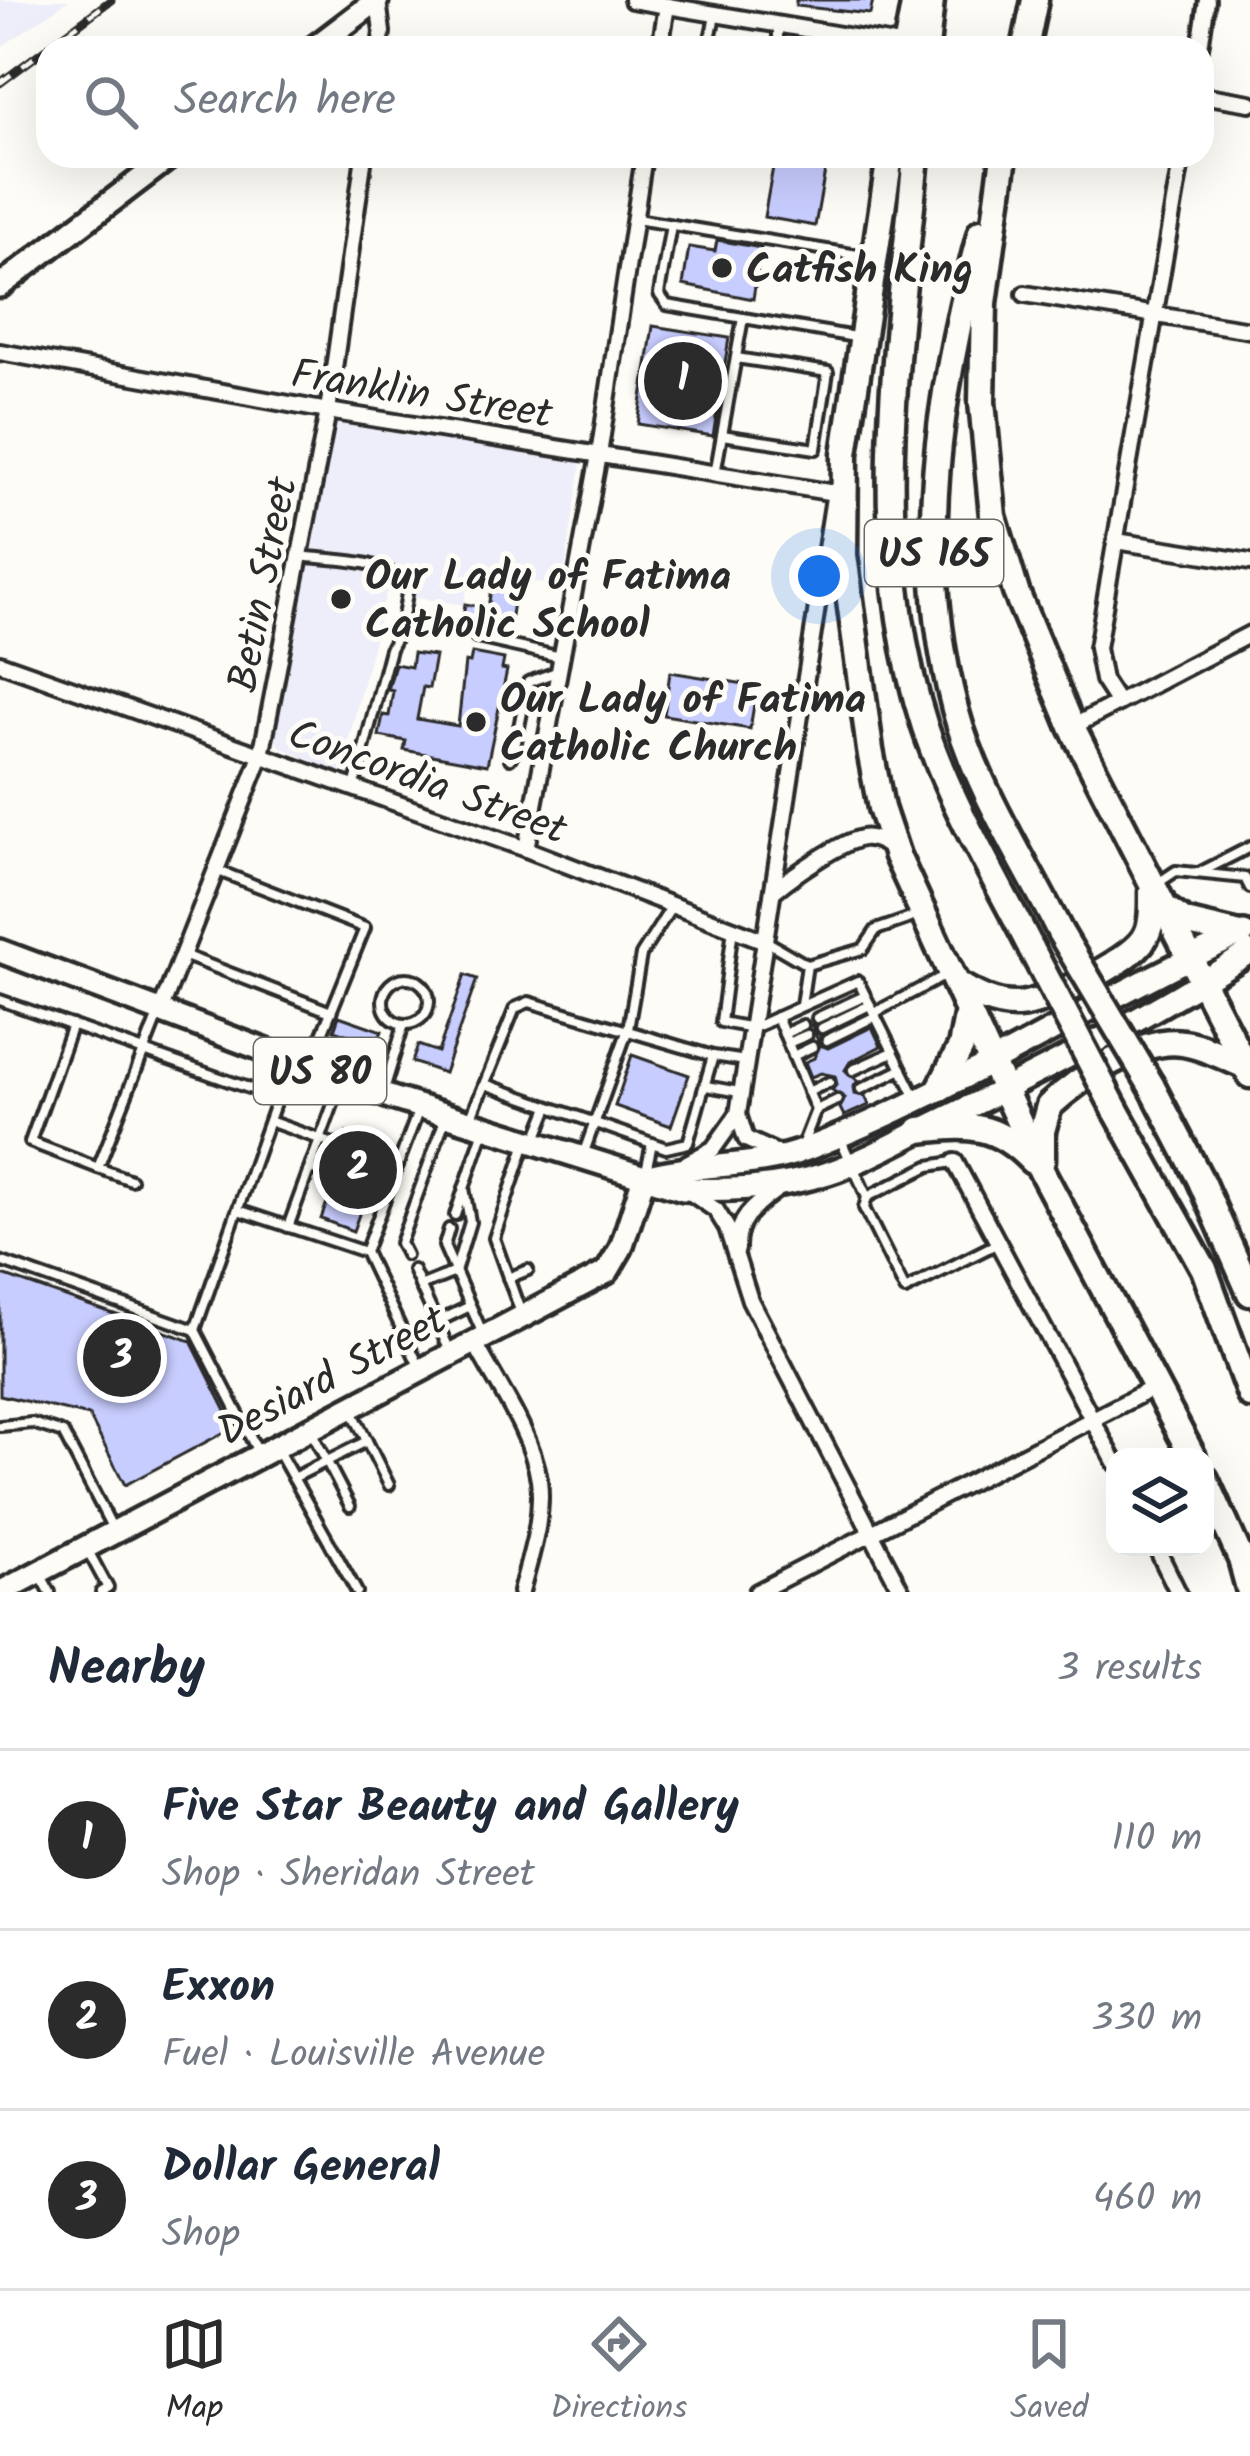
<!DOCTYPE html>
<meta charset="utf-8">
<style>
:root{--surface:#fff;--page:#f6f6f7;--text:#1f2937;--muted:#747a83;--line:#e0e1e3;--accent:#2b2b2b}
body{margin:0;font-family:Kalam,sans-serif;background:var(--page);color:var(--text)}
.controls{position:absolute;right:36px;bottom:36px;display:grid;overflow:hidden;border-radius:24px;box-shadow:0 12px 48px #0002}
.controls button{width:108px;height:108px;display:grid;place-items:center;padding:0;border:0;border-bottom:3px solid var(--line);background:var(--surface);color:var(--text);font:60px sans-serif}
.you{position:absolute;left:819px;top:576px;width:42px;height:42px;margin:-30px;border:9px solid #fff;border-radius:50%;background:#1a73e8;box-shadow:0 0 0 18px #1a73e833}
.badge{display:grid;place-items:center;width:78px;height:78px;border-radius:50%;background:var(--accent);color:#fff;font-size:39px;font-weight:700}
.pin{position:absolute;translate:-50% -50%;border:6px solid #fff;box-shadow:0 3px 12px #0006}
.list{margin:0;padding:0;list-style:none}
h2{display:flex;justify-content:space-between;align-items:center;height:156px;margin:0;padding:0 48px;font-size:51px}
h2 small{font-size:39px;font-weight:400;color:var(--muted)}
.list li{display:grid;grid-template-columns:78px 1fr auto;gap:36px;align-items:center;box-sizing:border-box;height:180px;padding:0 48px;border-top:3px solid var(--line)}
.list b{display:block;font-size:45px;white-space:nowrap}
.list p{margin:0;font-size:39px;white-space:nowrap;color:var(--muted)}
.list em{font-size:39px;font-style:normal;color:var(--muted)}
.icon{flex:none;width:66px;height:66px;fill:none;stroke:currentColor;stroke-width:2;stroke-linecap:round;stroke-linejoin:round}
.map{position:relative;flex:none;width:1250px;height:1592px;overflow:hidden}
.search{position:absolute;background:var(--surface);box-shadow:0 12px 48px #0002;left:36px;right:36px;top:36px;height:132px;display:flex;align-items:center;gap:30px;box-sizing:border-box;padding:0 42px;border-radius:36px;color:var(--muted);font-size:45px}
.sheet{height:696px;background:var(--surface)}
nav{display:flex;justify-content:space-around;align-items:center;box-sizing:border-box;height:168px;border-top:3px solid var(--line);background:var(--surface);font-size:33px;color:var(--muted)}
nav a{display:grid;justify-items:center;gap:6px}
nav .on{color:var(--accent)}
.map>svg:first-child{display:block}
.built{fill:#edeef9}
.building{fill:#c8cdff;stroke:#2b2b2b;stroke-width:3}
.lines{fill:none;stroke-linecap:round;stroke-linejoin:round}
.lane-casing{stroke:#2b2b2b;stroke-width:16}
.street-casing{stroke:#2b2b2b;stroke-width:22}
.secondary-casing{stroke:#2b2b2b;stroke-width:30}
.primary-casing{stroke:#2b2b2b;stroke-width:30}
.highway-casing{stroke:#2b2b2b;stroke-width:33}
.lane{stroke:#fdfcf7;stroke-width:8}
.street{stroke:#fdfcf7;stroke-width:14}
.secondary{stroke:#fdfcf7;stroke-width:21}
.primary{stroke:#fdfcf7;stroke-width:21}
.highway{stroke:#fdfcf7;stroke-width:24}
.rail-casing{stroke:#2b2b2b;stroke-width:9}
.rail{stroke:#fdfcf7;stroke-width:4.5;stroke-dasharray:14;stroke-linecap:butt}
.highway-bridge-casing{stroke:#2b2b2b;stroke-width:33;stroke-linecap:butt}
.highway-bridge{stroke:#fdfcf7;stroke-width:24}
.poi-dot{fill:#2b2b2b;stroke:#fdfcf7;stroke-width:4.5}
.labels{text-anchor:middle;stroke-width:10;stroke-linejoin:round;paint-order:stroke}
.shield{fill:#fdfcf7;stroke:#6a6a68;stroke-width:3}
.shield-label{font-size:39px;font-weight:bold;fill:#2b2b2b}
.poi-label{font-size:42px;font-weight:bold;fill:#2b2b2b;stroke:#fdfcf7;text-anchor:start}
.street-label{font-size:42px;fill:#2b2b2b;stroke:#fdfcf7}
</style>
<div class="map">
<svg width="1250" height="1592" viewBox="0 0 1250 1592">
<rect width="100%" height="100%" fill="#fdfcf7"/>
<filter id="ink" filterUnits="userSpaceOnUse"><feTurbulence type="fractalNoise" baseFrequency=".00833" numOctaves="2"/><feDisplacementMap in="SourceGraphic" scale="24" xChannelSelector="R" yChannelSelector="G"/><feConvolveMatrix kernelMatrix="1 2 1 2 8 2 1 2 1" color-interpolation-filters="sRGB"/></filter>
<g filter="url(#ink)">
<g class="built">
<path d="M0 0H69L0 48Z"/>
<path d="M343 418 574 456 581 466 562 587 470 572 464 605 386 593 340 773 282 748 273 737 328 428Z"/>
</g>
<g class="building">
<path d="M796 0H873L870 14 796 6Z"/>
<path d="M775 156 827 160 815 226 764 217Z"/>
<path d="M717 240 761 248 753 299 683 285 689 247 715 251Z"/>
<path d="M653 326 729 338 713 436 638 424Z"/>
<path d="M493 576 516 580 509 630 470 621 462 623 465 604 488 608Z"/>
<path d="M413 653 435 656 429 688 423 687 417 719 458 726 465 662 470 663 472 653 504 659 502 669 507 670 487 765 404 750 406 741 379 736 383 715 389 716 393 691 388 690 395 664 411 667Z"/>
<path d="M670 672 757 686 750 729 664 715Z"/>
<path d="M465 975 477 979 444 1073 412 1062 418 1045 438 1052Z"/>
<path d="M339 1016 382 1031 377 1045 334 1030Z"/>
<path d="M811 1023 820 1036V1045L828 1048 872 1027 881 1046 850 1062 845 1070 858 1081 853 1087 854 1094 865 1096 869 1105 844 1116 840 1108 845 1098 832 1090 837 1084 835 1076 821 1073 811 1077 805 1062 814 1058 820 1046Z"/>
<path d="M632 1055 689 1075 671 1126 615 1106Z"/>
<path d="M347 1133 391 1149 369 1209 362 1206 353 1231 321 1219 330 1194 325 1192 328 1182 336 1177 334 1167 339 1154 347 1148Z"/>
<path d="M0 1274 191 1341 234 1427 125 1485 89 1416 0 1395Z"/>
</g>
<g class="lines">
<g class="lane-casing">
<g id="lane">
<path d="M778 26V48"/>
<path d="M708 48 715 16"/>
<path d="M636 219 870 257"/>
<path d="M671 225 659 294 667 305 861 338"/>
<path d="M722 435 816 449 828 372 736 358"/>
<path d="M715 474 743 318"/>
<path d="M300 556C333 561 389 557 408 588L401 628 390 649 354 787"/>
<path d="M469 629 477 638 561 657"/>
<path d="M510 759 514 752 528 682 559 671"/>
<path d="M216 870 365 928 331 1012"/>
<path d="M1199 873 1250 847"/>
<path d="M1158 883 1176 871 1245 878 1250 888"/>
<path d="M733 928 721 1022 753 1028 858 981 874 1013 948 974"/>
<path d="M766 941 807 965 863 949 876 930 922 914"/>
<path d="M183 955 331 1012 309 1065"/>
<circle cx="406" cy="1001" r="23"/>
<path d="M0 1000 277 1098 291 1060"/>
<path d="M801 1005 807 965"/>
<path d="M874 1013 916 1098"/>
<path d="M777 1017 816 1110 803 1143"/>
<path d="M817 1018 865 996"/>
<path d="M72 1025 30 1142 98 1168 158 1015"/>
<path d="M822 1028 870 1005"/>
<path d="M784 1034 803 1025"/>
<path d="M827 1040 876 1016"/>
<path d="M788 1043 807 1035"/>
<path d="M793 1056 812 1047"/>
<path d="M853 1070 893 1052"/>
<path d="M485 1084 666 1148 688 1143 713 1056"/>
<path d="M706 1086 739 1092"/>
<path d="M861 1089 902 1069"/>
<path d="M808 1092 829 1082"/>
<path d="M383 1093 404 1024"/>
<path d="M816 1110 837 1100"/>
<path d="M471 1117 515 1008 529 1002 713 1056 746 1061"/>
<path d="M269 1121 339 1146"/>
<path d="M840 1138 867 1197 929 1166 953 1162"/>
<path d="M536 1139 549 1107"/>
<path d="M583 1155 628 1029 641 955 672 906"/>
<path d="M98 1168 131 1180"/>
<path d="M311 1169 329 1174"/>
<path d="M646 1171 652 1143"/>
<path d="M867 1197 864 1208 905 1290 998 1243"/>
<path d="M238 1210 365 1252"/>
<path d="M455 1215 484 1130"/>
<path d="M288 1227 342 1080"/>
<path d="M449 1229 444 1246 482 1332"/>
<path d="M406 1255 400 1243 446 1117"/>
<path d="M0 1261 195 1330 259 1454"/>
<path d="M413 1270 450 1351"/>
<path d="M508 1278 528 1270"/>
<path d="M420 1286 455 1272 470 1222 464 1188"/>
<path d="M522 1316 494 1238 526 1143"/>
<path d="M437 1322 470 1306"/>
<path d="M195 1330 277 1098"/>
<path d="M419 1366 365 1252 419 1109"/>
<path d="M351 1409 389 1485"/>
<path d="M0 1426 32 1423 63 1433 114 1531"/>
<path d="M311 1431 350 1506"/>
<path d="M277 1449 357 1592"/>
<path d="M293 1478 367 1441"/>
<path d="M87 1549 108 1588 101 1592"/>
<path d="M39 1572 50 1592"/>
</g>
</g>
<g class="street-casing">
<g id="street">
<path d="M378 0 382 32 380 48"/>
<path d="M632 0 906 46"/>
<path d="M660 48 667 6"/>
<path d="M1200 48 1207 0"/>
<path d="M1202 95 1250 103"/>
<path d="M1025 294 1250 330"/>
<path d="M0 352 328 411 835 493"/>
<path d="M1116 541 1250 562"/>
<path d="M0 663 526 849 765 941"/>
<path d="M1118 703 1103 680 1097 648 1182 156"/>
<path d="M1072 727 1250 634"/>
<path d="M526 849 599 455 644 156"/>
<path d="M775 890C792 876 840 842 862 838 872 836 882 842 890 847"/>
<path d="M161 1009 261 756 328 411 364 156"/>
<path d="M738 1114 746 1139 777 1153"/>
<path d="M955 1162 1115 1462"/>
<path d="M687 1163 713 1149 738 1114 835 491"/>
<path d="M691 1193 716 1210 727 1228 750 1300 902 1592"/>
<path d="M737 1249C736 1218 756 1205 779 1188"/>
<path d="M475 1343C497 1385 532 1433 539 1480 544 1518 530 1556 521 1592"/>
<path d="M1156 1547 1178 1592"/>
<path d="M757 1592 1155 1387"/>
</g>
</g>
<g class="secondary-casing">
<g id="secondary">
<path d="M314 48 377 0"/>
<path d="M0 286 171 156"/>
<path d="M1 1592 607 1272 621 1248 644 1177"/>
</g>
</g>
<g class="primary-casing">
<g id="primary">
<path d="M0 951 392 1098 683 1189C731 1191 782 1188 828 1173 868 1160 906 1137 944 1119 1048 1069 1152 1014 1250 952"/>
<path d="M645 1177C698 1162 754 1170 807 1149 959 1091 1095 999 1244 933"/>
</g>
</g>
<g class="highway-casing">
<g id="highway">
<path d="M906 48 915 0"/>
<path d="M926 48 931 0"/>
<path d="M1025 48 1035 0"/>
<path d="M890 156 845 454 844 555 870 750 881 808 897 856 1042 1172 1193 1457"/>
<path d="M916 156C898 346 865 541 925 727 951 805 995 877 1032 950"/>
<path d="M1004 156 984 303 982 402 993 516 1016 592 1072 727 1250 1075"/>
<path d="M981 232C939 388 913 551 955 709 976 787 1024 860 1060 932"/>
<path d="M1165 908 1185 922 1240 935"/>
<path d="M956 984C975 995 995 1006 1018 1005 1046 1004 1129 962 1144 939 1153 926 1152 908 1152 892"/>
<path d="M1151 1085 1200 1179 1250 1293"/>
<path d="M940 1088 961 1047 968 1011"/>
<path d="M1115 1109 1204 1269 1250 1395"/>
<path d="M920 1130C969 1124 996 1123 1032 1161"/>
<path d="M1042 1160V1131L1049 1106C1078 1079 1142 1036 1183 1043 1204 1046 1226 1058 1246 1066"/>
<path d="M1205 1479 1241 1559 1250 1592"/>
</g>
</g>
<use href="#lane" class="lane"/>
<use href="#street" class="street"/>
<use href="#secondary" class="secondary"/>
<use href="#primary" class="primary"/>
<use href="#highway" class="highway"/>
<g class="rail-casing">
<path id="rail" d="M0 83 111 0"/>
</g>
<use href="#rail" class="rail"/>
<g class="highway-bridge-casing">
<g id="highway-bridge">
<path d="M1060 932 1151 1085"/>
<path d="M1032 950 1115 1109"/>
</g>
</g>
<use href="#highway-bridge" class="highway-bridge"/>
</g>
</g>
<g class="poi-dot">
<circle cx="722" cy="268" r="12"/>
<circle cx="341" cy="599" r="12"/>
<circle cx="476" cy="722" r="12"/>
</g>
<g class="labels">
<g class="shield">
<rect x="865" y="520" width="138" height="66" rx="9"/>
<rect x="254" y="1038" width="132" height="66" rx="9"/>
</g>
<g class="shield-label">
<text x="934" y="567">US 165</text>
<text x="320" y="1085">US 80</text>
</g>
<g class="poi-label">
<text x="746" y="283">Catfish King</text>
<text x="365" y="590">Our Lady of Fatima<tspan x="365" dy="48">Catholic School</tspan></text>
<text x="500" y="713">Our Lady of Fatima<tspan x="500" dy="48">Catholic Church</tspan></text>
</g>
<g class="street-label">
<text transform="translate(422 392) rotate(9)" y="15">Franklin Street</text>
<text transform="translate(261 584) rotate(-79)" y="15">Betin Street</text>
<text transform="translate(428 780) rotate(20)" y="15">Concordia Street</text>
<text transform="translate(331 1374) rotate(-28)" y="15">Desiard Street</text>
</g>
</g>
</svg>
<div class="controls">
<button><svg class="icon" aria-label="layers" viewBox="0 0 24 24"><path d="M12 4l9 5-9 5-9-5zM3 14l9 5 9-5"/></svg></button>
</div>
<div class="you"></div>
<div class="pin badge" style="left:683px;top:381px">1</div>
<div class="pin badge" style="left:358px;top:1170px">2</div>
<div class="pin badge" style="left:122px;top:1358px">3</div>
<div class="search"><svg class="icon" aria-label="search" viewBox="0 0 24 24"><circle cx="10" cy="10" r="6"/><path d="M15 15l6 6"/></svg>Search here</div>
</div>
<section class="sheet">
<h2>Nearby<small>3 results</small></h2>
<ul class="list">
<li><span class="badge">1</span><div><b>Five Star Beauty and Gallery</b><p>Shop · Sheridan Street</p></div><em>110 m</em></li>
<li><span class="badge">2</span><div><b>Exxon</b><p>Fuel · Louisville Avenue</p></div><em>330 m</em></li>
<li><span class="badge">3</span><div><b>Dollar General</b><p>Shop</p></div><em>460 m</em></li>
</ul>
</section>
<nav>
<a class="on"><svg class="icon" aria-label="map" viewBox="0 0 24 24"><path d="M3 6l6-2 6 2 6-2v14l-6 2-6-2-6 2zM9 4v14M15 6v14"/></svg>Map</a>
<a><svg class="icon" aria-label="directions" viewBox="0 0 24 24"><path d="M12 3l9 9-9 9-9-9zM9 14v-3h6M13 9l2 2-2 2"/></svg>Directions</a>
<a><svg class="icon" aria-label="saved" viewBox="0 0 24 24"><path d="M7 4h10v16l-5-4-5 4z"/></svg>Saved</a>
</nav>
